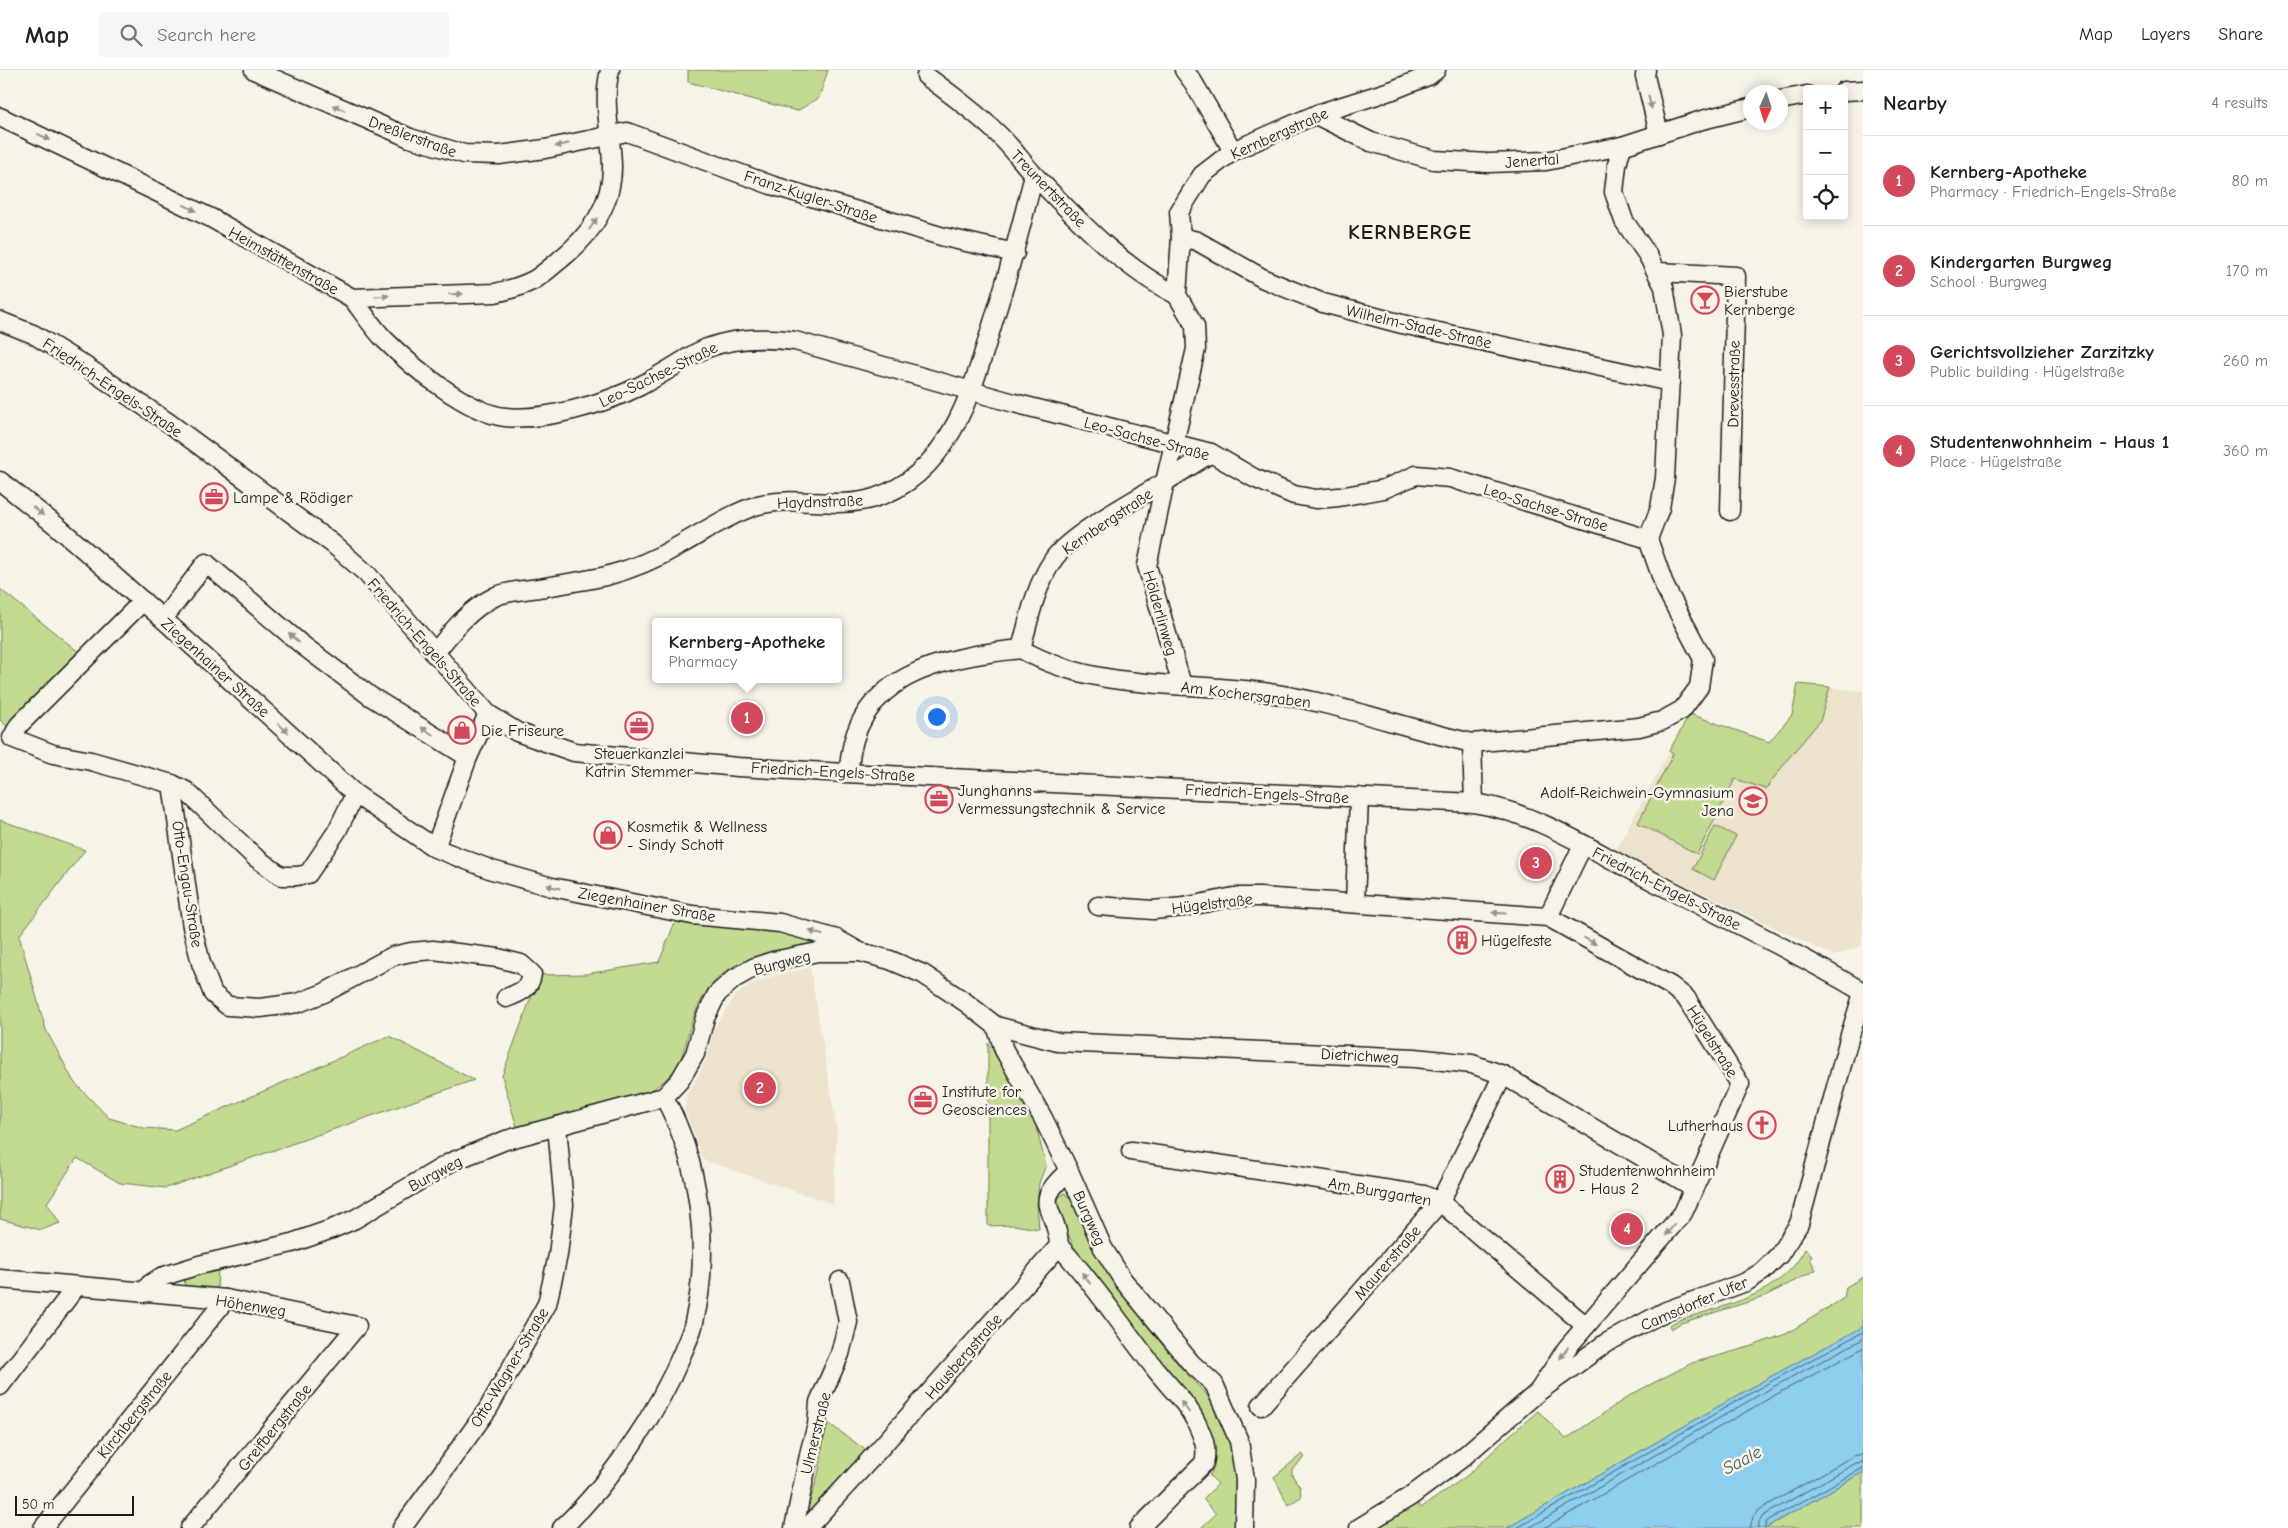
<!DOCTYPE html>
<meta charset="utf-8">
<style>
:root{--surface:#fff;--page:#f6f6f6;--text:#202124;--muted:#757577;--line:#e0e0e0;--accent:#d1495b}
body{margin:0;font-family:"Comic Neue",sans-serif;background:var(--page);color:var(--text)}
.controls{position:absolute;right:15px;top:15px;display:grid;overflow:hidden;border-radius:5px;box-shadow:0 2px 12px #0003}
.controls button{width:45px;height:45px;display:grid;place-items:center;padding:0;border:0;border-bottom:1px solid var(--line);background:var(--surface);color:var(--text);font:25px sans-serif}
.compass{position:absolute;left:1743px;top:15px;width:45px;height:45px;border-radius:50%;background:var(--surface);box-shadow:0 2px 12px #0003;rotate:183deg}
.scale{position:absolute;left:15px;bottom:12px;width:119px;box-sizing:border-box;padding-left:5px;border:2px solid #1c1c1c;border-top:0;font-size:14px;line-height:18px;white-space:nowrap;color:#1c1c1c;-webkit-text-stroke:4px #f7f3e8;paint-order:stroke}
.you{position:absolute;left:936px;top:646px;width:18px;height:18px;margin:-12px;border:4px solid #fff;border-radius:50%;background:#1a73e8;box-shadow:0 0 0 8px #1a73e833}
.badge{display:grid;place-items:center;width:32px;height:32px;border-radius:50%;background:var(--accent);color:#fff;font-size:16px;font-weight:700}
.pin{position:absolute;translate:-50% -50%;border:2px solid #fff;box-shadow:0 1px 5px #0006}
.popup{position:absolute;left:652px;top:548px;width:190px;height:65px;box-sizing:border-box;display:grid;place-content:center;border-radius:5px;background:var(--surface);filter:drop-shadow(0 1px 4px #0005);font-size:16px;white-space:nowrap;color:var(--muted)}
.popup b{font-size:19px;color:var(--text)}
.popup::after{content:'';position:absolute;left:50%;top:100%;margin-left:-10px;border:10px solid transparent;border-top-color:var(--surface)}
.list{margin:0;padding:0;list-style:none}
h2{display:flex;justify-content:space-between;align-items:center;height:65px;margin:0;padding:0 20px;font-size:21px}
h2 small{font-size:16px;font-weight:400;color:var(--muted)}
.list li{display:grid;grid-template-columns:32px 1fr auto;gap:15px;align-items:center;box-sizing:border-box;height:90px;padding:0 20px;border-top:1px solid var(--line)}
.list b{display:block;font-size:19px;white-space:nowrap}
.list p{margin:0;font-size:16px;white-space:nowrap;color:var(--muted)}
.list em{font-size:16px;font-style:normal;color:var(--muted)}
.icon{flex:none;width:28px;height:28px;fill:none;stroke:currentColor;stroke-width:2;stroke-linecap:round;stroke-linejoin:round}
.map{position:relative;flex:none;width:1863px;height:1458px;overflow:hidden}
header{display:flex;align-items:center;gap:30px;box-sizing:border-box;height:70px;padding:0 25px;background:var(--surface);border-bottom:1px solid var(--line)}
header strong{font-size:24px}
nav{display:flex;gap:28px;margin-inline-start:auto;font-size:18px}
.search{width:350px;height:45px;background:var(--page);display:flex;align-items:center;gap:12px;box-sizing:border-box;padding:0 18px;border-radius:5px;color:var(--muted);font-size:19px}
main{display:flex}
aside{flex:1;background:var(--surface)}
.map>svg:first-child{display:block}
.built{fill:#ede2cc}
.green{fill:#c3db91;stroke:#707c56}
.water{fill:#8dcdee;stroke:#60869a}
.lines{fill:none;stroke-linecap:round;stroke-linejoin:round}
.shore{stroke:#496370;stroke-width:1}
.minor-casing{stroke:#1c1c1c;stroke-width:21}
.minor{stroke:#f7f3e8;stroke-width:18}
.oneway{fill:#94928c}
.labels{text-anchor:middle;stroke-width:5;stroke-linejoin:round;paint-order:stroke}
.street-label{font-size:16px;fill:#1c1c1c;stroke:#f7f3e8}
.poi-label{font-size:16px;fill:#1c1c1c;stroke:#f7f3e8;text-anchor:start}
.water-label{font-size:18px;font-style:italic;fill:#445a66;stroke:#f7f3e8}
.district-label{font-size:21px;font-weight:bold;letter-spacing:1px;fill:#1c1c1c;stroke:#f7f3e8}
</style>
<header>
<strong>Map</strong>
<div class="search"><svg class="icon" aria-label="search" viewBox="0 0 24 24"><circle cx="10" cy="10" r="6"/><path d="M15 15l6 6"/></svg>Search here</div>
<nav><a>Map</a><a>Layers</a><a>Share</a></nav>
</header>
<main>
<div class="map">
<svg width="1863" height="1458" viewBox="0 0 1863 1458">
<rect width="100%" height="100%" fill="#f7f3e8"/>
<filter id="ink" filterUnits="userSpaceOnUse"><feTurbulence type="fractalNoise" baseFrequency=".02" numOctaves="2"/><feDisplacementMap in="SourceGraphic" scale="10" xChannelSelector="R" yChannelSelector="G"/><feConvolveMatrix kernelMatrix="1 2 1 2 8 2 1 2 1" color-interpolation-filters="sRGB"/></filter>
<g filter="url(#ink)">
<g class="built">
<path d="M1798 614 1863 621V856L1861 876 1834 886 1615 781 1690 644 1769 672 1792 645Z"/>
<path d="M810 897 837 1060 833 1134 703 1090 685 1040 686 1025 695 1012 706 990 714 959 735 926 750 915 769 907Z"/>
</g>
<g class="green">
<path d="M688 0H828L819 28 797 41 688 12Z"/>
<path d="M0 519 80 583 9 658 0 650Z"/>
<path d="M1798 614 1830 617 1820 651 1787 690 1766 719 1735 709 1697 784 1638 753 1673 684 1669 681 1690 644 1769 672 1792 645Z"/>
<path d="M0 750 85 780 19 866 46 960 74 1012 109 1048 144 1058 175 1060 389 966 474 1010 166 1118 120 1113 77 1088 47 1133 60 1153 41 1160 0 1149Z"/>
<path d="M1715 756 1736 766 1714 810 1693 799Z"/>
<path d="M677 847 779 859 827 875C763 884 714 884 691 954 685 972 684 992 669 1006 633 1043 564 1041 517 1057L502 1006 530 930 537 919 540 905 586 904 659 892Z"/>
<path d="M988 973 1033 1045 1046 1095 1039 1113 1037 1135 1039 1159 1013 1155 988 1156Z"/>
<path d="M1065 1123 1071 1130 1074 1129 1095 1180 1105 1199 1145 1253 1183 1300 1206 1324 1221 1345 1232 1368 1237 1402 1236 1458H1201L1216 1444 1203 1429 1218 1414 1209 1405 1212 1402 1213 1377 1080 1194 1057 1134 1059 1127Z"/>
<path d="M1805 1179 1812 1185 1810 1189 1816 1200 1761 1228 1681 1253 1671 1259 1669 1255 1679 1250C1725 1235 1781 1226 1805 1179Z"/>
<path d="M218 1196 217 1224 187 1220 183 1208Z"/>
<path d="M1863 1207V1257L1768 1308 1507 1458H1377L1417 1432 1421 1438 1468 1405 1509 1366 1538 1341 1566 1369 1632 1324 1692 1293 1746 1278 1786 1264 1844 1228 1846 1217Z"/>
<path d="M824 1350 867 1381 804 1448C817 1413 824 1389 824 1350Z"/>
<path d="M1302 1384 1305 1387 1292 1399V1405L1300 1417 1301 1427 1288 1435 1274 1407Z"/>
<path d="M1863 1402V1458H1765L1853 1408Z"/>
</g>
<path class="water" d="M1863 1257V1402L1765 1458H1507L1768 1308Z"/>
<g class="lines">
<g class="shore">
<path d="M1517 1458 1770 1312 1863 1262"/>
<path d="M1529 1458 1773 1317 1863 1269"/>
<path d="M1544 1458 1777 1324 1863 1278"/>
<path d="M1750 1458 1753 1447 1759 1440 1853 1386 1863 1384"/>
<path d="M1758 1458 1759 1452 1763 1446 1856 1393 1863 1392"/>
<path d="M1764 1458 1767 1451 1863 1398"/>
</g>
<g class="minor-casing">
<g id="minor">
<path d="M254 0 410 68 464 84 499 85 545 79 627 62 771 115 944 167 1015 183"/>
<path d="M1184 0 1193 12 1233 81"/>
<path d="M1646 0 1645 6 1659 64"/>
<path d="M926 6C951 24 975 42 997 63 1011 76 1022 92 1035 106 1077 149 1122 198 1177 225"/>
<path d="M1844 21 1863 20"/>
<path d="M1780 30 1807 25"/>
<path d="M1316 45 1371 72 1434 90 1489 93 1546 91 1591 82 1622 76 1702 50 1750 38"/>
<path d="M0 47 211 148 352 228 495 223C509 220 522 216 534 210 542 205 549 199 556 193 587 169 613 136 612 95 611 62 602 32 610 0"/>
<path d="M1622 76 1617 95 1614 122 1624 151 1647 184 1664 217 1672 265 1665 408 1660 438 1648 469"/>
<path d="M1181 167 1197 171 1264 209 1323 233 1402 254 1670 312"/>
<path d="M1658 202 1736 206 1730 441"/>
<path d="M352 228C363 242 373 258 385 270 411 296 468 343 505 347 545 351 604 334 640 316 659 306 677 294 696 283 727 267 762 267 795 271L1014 333 1211 383 1254 408 1294 425 1316 429 1339 427 1384 419 1416 405 1450 408 1648 469 1665 517 1703 589 1699 617 1682 640 1662 651 1639 657 1472 673 1474 733"/>
<path d="M0 251 33 264 82 294 169 353 333 474 367 504 488 644 517 662 574 682 738 697 845 703 1474 733C1533 742 1585 776 1637 803 1713 842 1790 879 1863 922"/>
<path d="M0 411 58 457 163 549 355 724 435 778 492 800 552 817 692 845 780 853 837 869 858 881"/>
<path d="M143 531 19 655 12 668 53 684 91 691 172 714 186 721 255 787 281 806H297L308 804 337 761 355 724"/>
<path d="M163 549 206 493 301 574 370 626 468 687"/>
<path d="M1021 579C1095 622 1187 611 1269 623 1339 633 1404 658 1472 673"/>
<path d="M434 584C452 561 469 539 496 526 509 521 525 520 539 518 561 514 584 511 606 506 633 499 658 488 682 474 707 460 730 444 758 435 796 425 836 440 874 428 952 404 974 314 995 246 1010 199 1022 153 1034 105"/>
<path d="M1182 615 1147 496 1165 412 1211 383"/>
<path d="M849 702C852 605 942 587 1021 579 1029 549 1035 517 1053 490 1069 465 1138 428 1165 412L1196 279 1195 256 1177 225 1181 167 1179 142 1202 105 1233 81 1317 44 1393 20 1428 6 1436 0"/>
<path d="M172 714 192 857 201 893 213 924 228 936 260 938 298 933 324 923 393 886 411 882 433 880 498 888 521 894 532 904C530 919 519 923 506 928"/>
<path d="M435 778 468 687 488 644"/>
<path d="M1355 833 1359 727"/>
<path d="M1098 836 1153 840 1184 837 1234 827H1260L1548 847 1671 916 1686 928 1740 1014 1683 1143 1567 1278 1538 1322"/>
<path d="M1548 847 1583 775"/>
<path d="M996 956 1058 972 1415 988 1472 994 1503 1005 1693 1117"/>
<path d="M1131 1081 1424 1125 1440 1132 1586 1256"/>
<path d="M1059 1176C1094 1213 1122 1257 1153 1296 1167 1315 1187 1332 1197 1354 1203 1367 1208 1378 1204 1393L1139 1458"/>
<path d="M0 1209 226 1229 357 1256 190 1458"/>
<path d="M144 1223 150 1214 161 1207 199 1195 292 1173 332 1159 355 1149 451 1092 506 1070 664 1027 680 1010 695 984 705 948 717 924 735 908 755 897 773 891 818 882H860L890 890 923 904 965 932 996 956 1004 980 1043 1048 1069 1101 1103 1178 1123 1210 1191 1293 1214 1314 1239 1371 1245 1410 1244 1458"/>
<path d="M0 1316 76 1217"/>
<path d="M1261 1336 1440 1132 1503 1005"/>
<path d="M43 1458 226 1229"/>
<path d="M402 1458 488 1339 547 1234 558 1185 564 1135 557 1056"/>
<path d="M562 1458C609 1414 657 1344 682 1284 686 1274 692 1263 694 1252 711 1180 700 1092 664 1027"/>
<path d="M794 1458 810 1380 817 1355 819 1332 840 1284 848 1252 840 1211"/>
<path d="M807 1458 867 1393 1059 1176C1058 1137 1028 1136 1069 1101"/>
<path d="M1359 1458 1411 1426 1462 1388 1538 1322 1606 1273 1666 1241 1746 1212 1763 1201 1779 1185 1799 1154 1850 965 1863 923"/>
</g>
</g>
<use href="#minor" class="minor"/>
</g>
<defs><path id="oneway-solid" d="M-6-.8H1V-3.2L6.5 0L1 3.2V.8H-6Z" transform="scale(1.25)"/></defs>
<g class="oneway">
<use href="#oneway-solid" transform="translate(1650 32) rotate(77)"/>
<use href="#oneway-solid" transform="translate(339 38) rotate(-156)"/>
<use href="#oneway-solid" transform="translate(44 67) rotate(26)"/>
<use href="#oneway-solid" transform="translate(562 75) rotate(167)"/>
<use href="#oneway-solid" transform="translate(190 138) rotate(26)"/>
<use href="#oneway-solid" transform="translate(593 154) rotate(-57)"/>
<use href="#oneway-solid" transform="translate(456 224) rotate(-1)"/>
<use href="#oneway-solid" transform="translate(382 226) rotate(-3)"/>
<use href="#oneway-solid" transform="translate(38 441) rotate(38)"/>
<use href="#oneway-solid" transform="translate(294 568) rotate(-139)"/>
<use href="#oneway-solid" transform="translate(283 658) rotate(42)"/>
<use href="#oneway-solid" transform="translate(427 661) rotate(-148)"/>
<use href="#oneway-solid" transform="translate(553 817) rotate(-168)"/>
<use href="#oneway-solid" transform="translate(1499 843) rotate(-176)"/>
<use href="#oneway-solid" transform="translate(816 863) rotate(-163)"/>
<use href="#oneway-solid" transform="translate(1590 871) rotate(29)"/>
<use href="#oneway-solid" transform="translate(1670 1160) rotate(128)"/>
<use href="#oneway-solid" transform="translate(1086 1208) rotate(-126)"/>
<use href="#oneway-solid" transform="translate(1564 1283) rotate(125)"/>
<use href="#oneway-solid" transform="translate(1185 1337) rotate(-127)"/>
</g>
</g>
<defs>
<g id="bar-ring" transform="scale(1.4375)"><circle r="9.5" fill="#f7f3e8" stroke="#d1495b" stroke-width="1.5"/><path d="M-6-5H6L.8 .8V4.5H3.5V6h-7V4.5H-.8V.8Z" fill="#d1495b"/></g>
<g id="office-ring" transform="scale(1.4375)"><circle r="9.5" fill="#f7f3e8" stroke="#d1495b" stroke-width="1.5"/><path d="M-6-3h4V-5.5h4V-3h4V5H-6ZM-1-4.5V-3h2v-1.5ZM-6 0V1H6V0Z" fill="#d1495b"/></g>
<g id="shop-ring" transform="scale(1.4375)"><circle r="9.5" fill="#f7f3e8" stroke="#d1495b" stroke-width="1.5"/><path d="M-5-2.5h2.3a2.7 3.5 0 0 1 5.4 0H5L5.5 6h-11ZM-1.5-2.5h3a1.5 2.3 0 0 0-3 0Z" fill="#d1495b"/></g>
<g id="school-ring" transform="scale(1.4375)"><circle r="9.5" fill="#f7f3e8" stroke="#d1495b" stroke-width="1.5"/><path d="M0-5L7-2L0 1L-7-2ZM-4 1L0 2.5L4 1V4Q0 6-4 4Z" fill="#d1495b"/></g>
<g id="building-ring" transform="scale(1.4375)"><circle r="9.5" fill="#f7f3e8" stroke="#d1495b" stroke-width="1.5"/><path d="M-4-6H4V6H1V3H-1V6H-4ZM-2.5-4.3h1.7v1.8h-1.7ZM.8-4.3h1.7v1.8H.8ZM-2.5-1h1.7V.8h-1.7ZM.8-1h1.7V.8H.8Z" fill="#d1495b"/></g>
<g id="church-ring" transform="scale(1.4375)"><circle r="9.5" fill="#f7f3e8" stroke="#d1495b" stroke-width="1.5"/><path d="M-1.2-6h2.4v3.5h3.3v2.4h-3.3V6h-2.4V-.1h-3.3v-2.4h3.3Z" fill="#d1495b"/></g>
</defs>
<g fill-rule="evenodd">
<use href="#bar-ring" x="1705" y="230"/>
<use href="#office-ring" x="214" y="427"/>
<use href="#office-ring" x="639" y="656"/>
<use href="#shop-ring" x="462" y="660"/>
<use href="#office-ring" x="939" y="729"/>
<use href="#school-ring" x="1753" y="731"/>
<use href="#shop-ring" x="608" y="765"/>
<use href="#building-ring" x="1462" y="870"/>
<use href="#office-ring" x="923" y="1030"/>
<use href="#church-ring" x="1762" y="1055"/>
<use href="#building-ring" x="1560" y="1109"/>
</g>
<g class="labels">
<g class="street-label">
<text transform="translate(1279 63) rotate(-24)" y="6">Kernbergstraße</text>
<text transform="translate(413 66) rotate(20)" y="6">Dreßlerstraße</text>
<text transform="translate(1532 90) rotate(-4)" y="6">Jenertal</text>
<text transform="translate(1049 118) rotate(46)" y="6">Treunertstraße</text>
<text transform="translate(811 126) rotate(18)" y="6">Franz-Kugler-Straße</text>
<text transform="translate(284 190) rotate(29)" y="6">Heimstättenstraße</text>
<text transform="translate(1419 256) rotate(13)" y="6">Wilhelm-Stade-Straße</text>
<text transform="translate(658 304) rotate(-26)" y="6">Leo-Sachse-Straße</text>
<text transform="translate(1733 314) rotate(-89)" y="6">Drevesstraße</text>
<text transform="translate(113 317) rotate(34)" y="6">Friedrich-Engels-Straße</text>
<text transform="translate(1147 368) rotate(15)" y="6">Leo-Sachse-Straße</text>
<text transform="translate(820 431) rotate(-2)" y="6">Haydnstraße</text>
<text transform="translate(1546 437) rotate(17)" y="6">Leo-Sachse-Straße</text>
<text transform="translate(1107 451) rotate(-34)" y="6">Kernbergstraße</text>
<text transform="translate(1161 543) rotate(74)" y="6">Hölderlinweg</text>
<text transform="translate(425 572) rotate(49)" y="6">Friedrich-Engels-Straße</text>
<text transform="translate(216 597) rotate(42)" y="6">Ziegenhainer Straße</text>
<text transform="translate(1246 624) rotate(7)" y="6">Am Kochersgraben</text>
<text transform="translate(833 701) rotate(3)" y="6">Friedrich-Engels-Straße</text>
<text transform="translate(1267 723) rotate(3)" y="6">Friedrich-Engels-Straße</text>
<text transform="translate(188 814) rotate(81)" y="6">Otto-Engau-Straße</text>
<text transform="translate(1667 818) rotate(27)" y="6">Friedrich-Engels-Straße</text>
<text transform="translate(1212 833) rotate(-7)" y="6">Hügelstraße</text>
<text transform="translate(647 834) rotate(10)" y="6">Ziegenhainer Straße</text>
<text transform="translate(782 892) rotate(-15)" y="6">Burgweg</text>
<text transform="translate(1713 971) rotate(58)" y="6">Hügelstraße</text>
<text transform="translate(1360 985) rotate(3)" y="6">Dietrichweg</text>
<text transform="translate(435 1103) rotate(-28)" y="6">Burgweg</text>
<text transform="translate(1380 1121) rotate(10)" y="6">Am Burggarten</text>
<text transform="translate(1090 1148) rotate(66)" y="6">Burgweg</text>
<text transform="translate(1387 1192) rotate(-49)" y="6">Maurerstraße</text>
<text transform="translate(1694 1233) rotate(-23)" y="6">Camsdorfer Ufer</text>
<text transform="translate(251 1235) rotate(9)" y="6">Höhenweg</text>
<text transform="translate(963 1286) rotate(-49)" y="6">Hausbergstraße</text>
<text transform="translate(509 1297) rotate(-59)" y="6">Otto-Wagner-Straße</text>
<text transform="translate(134 1344) rotate(-51)" y="6">Kirchbergstraße</text>
<text transform="translate(274 1357) rotate(-51)" y="6">Greifbergstraße</text>
<text transform="translate(815 1363) rotate(-76)" y="6">Ulmerstraße</text>
</g>
<g class="poi-label">
<text x="1724" y="227">Bierstube<tspan x="1724" dy="18">Kernberge</tspan></text>
<text x="233" y="433">Lampe &amp; Rödiger</text>
<text x="481" y="666">Die Friseure</text>
<text x="639" y="689" text-anchor="middle">Steuerkanzlei<tspan x="639" dy="18">Katrin Stemmer</tspan></text>
<text x="958" y="726">Junghanns<tspan x="958" dy="18">Vermessungstechnik &amp; Service</tspan></text>
<text x="1734" y="728" text-anchor="end">Adolf-Reichwein-Gymnasium<tspan x="1734" dy="18">Jena</tspan></text>
<text x="627" y="762">Kosmetik &amp; Wellness<tspan x="627" dy="18">- Sindy Schott</tspan></text>
<text x="1481" y="876">Hügelfeste</text>
<text x="942" y="1027">Institute for<tspan x="942" dy="18">Geosciences</tspan></text>
<text x="1743" y="1061" text-anchor="end">Lutherhaus</text>
<text x="1579" y="1106">Studentenwohnheim<tspan x="1579" dy="18">- Haus 2</tspan></text>
</g>
<g class="water-label">
<text transform="translate(1742 1390) rotate(-28)" y="6">Saale</text>
</g>
<g class="district-label">
<text x="1410" y="169">KERNBERGE</text>
</g>
</g>
</svg>
<div class="controls">
<button>+</button>
<button>−</button>
<button><svg class="icon" aria-label="locate" viewBox="0 0 24 24"><circle cx="12" cy="12" r="6"/><path d="M12 2v4M12 18v4M2 12h4M18 12h4"/></svg></button>
</div>
<svg class="compass" viewBox="-18 -18 36 36"><path d="M0-13l5 13h-10z" fill="#e53935"/><path d="M0 13l5-13h-10z" fill="#757577"/></svg>
<div class="scale">50 m</div>
<div class="you"></div>
<div class="pin badge" style="left:747px;top:648px">1</div>
<div class="popup"><b>Kernberg-Apotheke</b>Pharmacy</div>
<div class="pin badge" style="left:760px;top:1018px">2</div>
<div class="pin badge" style="left:1536px;top:793px">3</div>
<div class="pin badge" style="left:1627px;top:1159px">4</div>
</div>
<aside>
<h2>Nearby<small>4 results</small></h2>
<ul class="list">
<li><span class="badge">1</span><div><b>Kernberg-Apotheke</b><p>Pharmacy · Friedrich-Engels-Straße</p></div><em>80 m</em></li>
<li><span class="badge">2</span><div><b>Kindergarten Burgweg</b><p>School · Burgweg</p></div><em>170 m</em></li>
<li><span class="badge">3</span><div><b>Gerichtsvollzieher Zarzitzky</b><p>Public building · Hügelstraße</p></div><em>260 m</em></li>
<li><span class="badge">4</span><div><b>Studentenwohnheim - Haus 1</b><p>Place · Hügelstraße</p></div><em>360 m</em></li>
</ul>
</aside>
</main>
